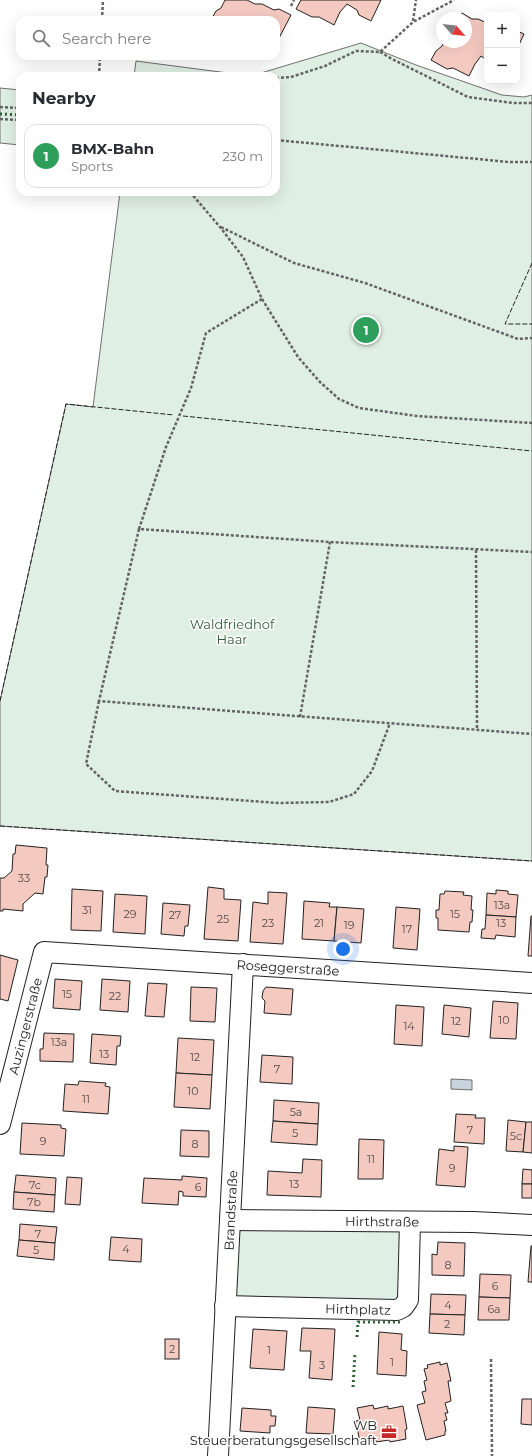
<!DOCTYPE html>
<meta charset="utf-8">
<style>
:root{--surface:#fff;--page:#f7f7f7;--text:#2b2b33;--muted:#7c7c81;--line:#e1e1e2;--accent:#c62828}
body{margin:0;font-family:Montserrat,sans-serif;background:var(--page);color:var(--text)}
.controls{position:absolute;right:12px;top:12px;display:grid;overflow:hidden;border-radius:8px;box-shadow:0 4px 16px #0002}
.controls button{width:36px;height:36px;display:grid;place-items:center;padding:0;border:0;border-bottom:1px solid var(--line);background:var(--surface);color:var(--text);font:20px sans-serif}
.compass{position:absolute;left:436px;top:12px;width:36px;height:36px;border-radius:50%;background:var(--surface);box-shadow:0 4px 16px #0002;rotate:117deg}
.you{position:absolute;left:343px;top:949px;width:14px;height:14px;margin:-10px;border:3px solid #fff;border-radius:50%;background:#1a73e8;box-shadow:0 0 0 6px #1a73e833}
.badge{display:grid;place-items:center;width:26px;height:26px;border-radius:50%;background:var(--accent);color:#fff;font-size:13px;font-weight:700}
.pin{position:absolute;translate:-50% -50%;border:2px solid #fff;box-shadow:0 1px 4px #0006}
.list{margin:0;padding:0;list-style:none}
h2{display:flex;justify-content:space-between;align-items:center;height:52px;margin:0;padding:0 16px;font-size:17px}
h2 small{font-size:13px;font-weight:400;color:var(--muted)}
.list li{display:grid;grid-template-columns:26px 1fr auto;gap:12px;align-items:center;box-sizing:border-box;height:64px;margin:0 8px 8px;padding:0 8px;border:1px solid var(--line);border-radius:12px}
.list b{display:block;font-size:15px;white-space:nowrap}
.list p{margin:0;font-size:13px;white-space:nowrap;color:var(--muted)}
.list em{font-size:13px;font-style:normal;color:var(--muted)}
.icon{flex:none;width:22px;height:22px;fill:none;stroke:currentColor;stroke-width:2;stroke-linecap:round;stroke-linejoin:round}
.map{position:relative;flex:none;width:532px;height:1456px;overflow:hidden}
.search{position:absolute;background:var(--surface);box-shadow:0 4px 16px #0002;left:16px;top:16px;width:264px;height:44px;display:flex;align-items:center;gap:10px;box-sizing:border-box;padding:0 14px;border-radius:12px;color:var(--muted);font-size:15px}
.panel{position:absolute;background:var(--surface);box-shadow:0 4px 16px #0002;left:16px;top:72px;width:264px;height:124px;border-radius:12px}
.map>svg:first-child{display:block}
.green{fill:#e0efe3;stroke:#6f6f6f}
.water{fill:#c7d3dd;stroke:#6f6f6f}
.building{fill:#f3c9c0;stroke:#222}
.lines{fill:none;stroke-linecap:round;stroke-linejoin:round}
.minor-casing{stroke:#222;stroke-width:22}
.path{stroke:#646464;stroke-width:2.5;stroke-dasharray:3 2;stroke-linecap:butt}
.minor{stroke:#fff;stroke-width:20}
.hedge{stroke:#2f5e38;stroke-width:3;stroke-dasharray:2 3;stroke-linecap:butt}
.fence{stroke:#222;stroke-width:1;stroke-dasharray:5 2;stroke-linecap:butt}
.labels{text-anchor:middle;stroke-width:3;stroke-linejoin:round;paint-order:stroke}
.number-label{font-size:11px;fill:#564c4a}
.park-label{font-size:13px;fill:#2f5e38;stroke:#fff}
.street-label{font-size:13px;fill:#222;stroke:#fff}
.poi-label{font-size:13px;fill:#222;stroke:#fff;text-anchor:end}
</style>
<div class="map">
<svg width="532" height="1456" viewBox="0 0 532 1456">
<rect width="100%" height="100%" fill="#fff"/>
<g class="green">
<path d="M361 43 416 65 502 95 524 97 532 95V861L0 826V701L66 404 93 407 120 192H276V76H134L136 61 251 76Z"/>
<path d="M0 88 20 90V145L0 143Z"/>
<path d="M243 1229 402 1231 398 1299 392 1302 236 1298 239 1232Z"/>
</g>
<path class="water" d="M451 1079 472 1080V1090L451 1089Z"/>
<g class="building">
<path d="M225 0H247L255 4H262L274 10 279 9 291 15 276 44V20H211L216 11 221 8Z"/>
<path d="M301 0H381L371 21 359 15 357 10 347 4 340 12 334 25 319 17H312L296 9Z"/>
<path d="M462 13 472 19H478L487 23V60L481 56 475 64 469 76 453 68 447 69 431 60 436 51 442 46 444 42H466V18H460Z"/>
<path d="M517 31 524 34 517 49Z"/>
<path d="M16 845 47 848 46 865H48L47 877H45L43 894 35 893 23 904V911L3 909V911H0V878H4L12 871 13 854H15Z"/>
<path d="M208 887 224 889V899L241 900 238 941 204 939Z"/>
<path d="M72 889 103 891 101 931 71 930Z"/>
<path d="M496 890 508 891V894L518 895 516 917 486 915 487 893 496 894Z"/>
<path d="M445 891 464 892 463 895 472 896 471 910H473L472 922H470L469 932 438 930V918H436V910H439L440 894H444Z"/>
<path d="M268 892 287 893 283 944 250 942 253 902 268 904Z"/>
<path d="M115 894 147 896 145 934 113 932Z"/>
<path d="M304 901 330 903 329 907H337L334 941 302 939Z"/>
<path d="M163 903 190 905 188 926H185L184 936 161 934Z"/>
<path d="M337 907 364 909 361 943 334 941Z"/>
<path d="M396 907 420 909 417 950 393 948Z"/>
<path d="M486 915 516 917 515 937 496 935 495 939 481 938 482 929H485Z"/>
<path d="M531 916H532V956H528Z"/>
<path d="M0 955 18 960 8 1001 0 999Z"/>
<path d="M55 979 82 981 80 1010 53 1008Z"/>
<path d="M102 979 130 981 128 1012 100 1010Z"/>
<path d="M148 983 167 984 164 1017 145 1016Z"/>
<path d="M191 987 217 988 215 1022 190 1021Z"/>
<path d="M266 987 293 989 291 1015 264 1013 265 1001 262 998 263 991Z"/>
<path d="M493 1001 518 1003 516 1039 490 1038Z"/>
<path d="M396 1005 424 1007 422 1046 394 1044Z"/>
<path d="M444 1005 471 1008 469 1037 442 1034Z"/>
<path d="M44 1033 74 1034 73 1062 40 1061V1049H43Z"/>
<path d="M92 1034 121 1036 120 1046H117L116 1065 90 1063Z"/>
<path d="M178 1038 214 1040 212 1075 176 1073Z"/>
<path d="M262 1055 293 1057 292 1084 260 1082Z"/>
<path d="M176 1073 212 1075 210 1109 174 1107Z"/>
<path d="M79 1081 106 1083 105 1086 110 1087 108 1114 63 1111 65 1084 78 1085Z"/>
<path d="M274 1100 319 1103 318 1124 273 1121Z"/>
<path d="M456 1114 476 1115 475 1118H485L484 1144 454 1142Z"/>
<path d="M508 1120 526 1122 523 1152 506 1151Z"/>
<path d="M273 1121 318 1124 317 1145 271 1142Z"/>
<path d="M526 1122H532V1153L523 1152Z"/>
<path d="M22 1123 61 1125V1128L66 1129 64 1156 20 1154Z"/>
<path d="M181 1130 209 1131V1157L180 1156Z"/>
<path d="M359 1139 384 1140 383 1179H358Z"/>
<path d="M454 1146 468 1147 465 1187 436 1185 439 1149 454 1151Z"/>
<path d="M303 1159 322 1160 321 1197 267 1195 268 1171 302 1173Z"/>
<path d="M523 1169 532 1170V1184H522Z"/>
<path d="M16 1175 56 1178 55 1195 14 1192Z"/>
<path d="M182 1176 207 1178 206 1197 183 1196V1192L179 1191 178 1205 142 1203 144 1178 182 1180Z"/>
<path d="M67 1177 82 1178 80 1205 65 1204Z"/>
<rect x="522" y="1184" width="10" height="14"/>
<path d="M14 1192 55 1195 54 1212 13 1209Z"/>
<path d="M20 1224 57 1227 55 1243 19 1240Z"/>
<path d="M111 1237 142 1239 141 1262 109 1260Z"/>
<path d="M19 1240 55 1243 54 1260 17 1256Z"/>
<path d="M438 1242 465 1243 464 1276 432 1275V1254L437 1255Z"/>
<path d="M531 1246H532V1282H528Z"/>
<path d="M480 1274 511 1275 510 1298 479 1297Z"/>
<path d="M431 1294 466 1295 465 1315 430 1314Z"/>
<path d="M479 1297 510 1298 509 1320H478Z"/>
<path d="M430 1314 465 1315 464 1335 429 1333Z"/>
<path d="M302 1328 335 1329 332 1380 309 1378 311 1351H300Z"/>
<path d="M253 1329 287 1331 284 1370 250 1368Z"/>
<path d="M379 1332 402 1334 401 1350 407 1351 406 1376 377 1374Z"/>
<rect x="165" y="1339" width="14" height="20"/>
<path d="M440 1362V1365L447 1363 451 1381H448L451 1401 445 1403 448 1413H445L447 1420 444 1421 446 1431H445V1435L426 1440 417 1405 425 1403 422 1392 426 1391 424 1381 427 1380 424 1369 428 1368 427 1365Z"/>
<path d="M522 1399H532V1425L521 1424Z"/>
<path d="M373 1405 374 1409 388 1406V1409L403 1406 407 1429 405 1430 406 1439 390 1442 389 1440 376 1442V1440L360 1443 356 1421 360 1420 357 1408Z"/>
<path d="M308 1407 335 1409 333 1434 306 1433Z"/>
<path d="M242 1408 271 1410V1416H276L275 1426H270V1433L240 1431Z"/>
</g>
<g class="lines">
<g class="minor-casing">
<g id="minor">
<path id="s1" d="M0 1124 44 952 532 983"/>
<path id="s2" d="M231 1220 473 1222 532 1225"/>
<path id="s3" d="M225 1306 397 1310 403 1307 408 1300 410 1222"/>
<path id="s4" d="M218 1456 243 964"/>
</g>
</g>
<g class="path">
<path d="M291 6 294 0"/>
<path d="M102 20 103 0"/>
<path d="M413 21 416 0"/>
<path d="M380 52 392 59 468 97 513 103H532"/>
<path d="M99 76 100 56"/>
<path d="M276 78 291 77 325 66 356 51 380 52 413 22 454 0"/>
<path d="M0 107 20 108"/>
<path d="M0 119 20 120"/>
<path d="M276 140 509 162H532"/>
<path d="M190 192 220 227 243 257 262 299 298 357 320 382 339 399 359 408 417 416 532 423"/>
<path d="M221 227 294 263 365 283 499 332 518 339 532 338"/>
<path d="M262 299 206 333 191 388 166 447 139 529 330 542 532 552"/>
<path d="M139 529 99 701 532 734"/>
<path d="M476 550 477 729"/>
<path d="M99 701 86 764 115 791 278 803 329 802 354 794 372 771 390 723"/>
<path d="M300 717 330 542"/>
<path d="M491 1359 492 1456"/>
</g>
<use href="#minor" class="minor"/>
<g class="hedge">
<path d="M0 114 20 115"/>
<path d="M357 1337 358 1322H400"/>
<path d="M353 1387 355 1353"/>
</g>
<g class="fence">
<path d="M532 263 505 324H532"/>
<path d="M183 416 532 451"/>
<path d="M0 701 66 404 174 415"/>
<path d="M0 826 532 861"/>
</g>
</g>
<defs>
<g id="office-bare" transform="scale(1.2)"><path d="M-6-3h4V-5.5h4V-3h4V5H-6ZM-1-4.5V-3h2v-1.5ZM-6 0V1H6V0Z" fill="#c62828" stroke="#fff" stroke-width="2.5" paint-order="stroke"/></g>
</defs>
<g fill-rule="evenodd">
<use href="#office-bare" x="389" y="1432"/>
</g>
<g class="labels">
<g class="number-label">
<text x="24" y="882">33</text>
<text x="502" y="909">13a</text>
<text x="87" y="914">31</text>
<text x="130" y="918">29</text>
<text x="455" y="918">15</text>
<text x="175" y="919">27</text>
<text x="223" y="923">25</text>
<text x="268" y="927">23</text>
<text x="319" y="927">21</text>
<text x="501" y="927">13</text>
<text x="349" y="929">19</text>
<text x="407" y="933">17</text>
<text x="67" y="998">15</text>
<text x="115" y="1000">22</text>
<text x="504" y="1024">10</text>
<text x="456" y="1025">12</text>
<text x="409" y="1030">14</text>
<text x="59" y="1046">13a</text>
<text x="104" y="1058">13</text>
<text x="195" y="1061">12</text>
<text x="277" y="1073">7</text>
<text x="193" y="1095">10</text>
<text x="86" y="1103">11</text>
<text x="296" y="1116">5a</text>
<text x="470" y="1134">7</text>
<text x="295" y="1137">5</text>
<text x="516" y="1140">5c</text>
<text x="43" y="1145">9</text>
<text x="195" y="1148">8</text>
<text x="371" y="1163">11</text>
<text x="452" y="1172">9</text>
<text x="294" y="1188">13</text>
<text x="35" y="1189">7c</text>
<text x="198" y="1191">6</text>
<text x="34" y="1206">7b</text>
<text x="38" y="1238">7</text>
<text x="126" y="1253">4</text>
<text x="36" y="1254">5</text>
<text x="448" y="1269">8</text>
<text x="495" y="1290">6</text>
<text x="448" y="1309">4</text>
<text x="494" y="1313">6a</text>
<text x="447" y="1328">2</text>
<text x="172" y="1353">2</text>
<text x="269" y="1354">1</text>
<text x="392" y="1366">1</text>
<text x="322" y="1369">3</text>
</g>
<g class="park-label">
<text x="232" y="629">Waldfriedhof<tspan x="232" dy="15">Haar</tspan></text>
</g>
<g class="street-label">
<text dy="5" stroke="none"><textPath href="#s1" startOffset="422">Roseggerstraße</textPath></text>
<text dy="5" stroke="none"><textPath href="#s1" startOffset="101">Auzingerstraße</textPath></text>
<text dy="5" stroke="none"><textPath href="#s4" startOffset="246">Brandstraße</textPath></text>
<text dy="5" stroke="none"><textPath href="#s2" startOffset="151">Hirthstraße</textPath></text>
<text dy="5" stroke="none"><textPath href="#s3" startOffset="133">Hirthplatz</textPath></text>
</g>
<g class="poi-label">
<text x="377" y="1430">WB<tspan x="377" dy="15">Steuerberatungsgesellschaft</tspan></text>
</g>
</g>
</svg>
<div class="controls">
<button>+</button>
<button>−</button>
</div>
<svg class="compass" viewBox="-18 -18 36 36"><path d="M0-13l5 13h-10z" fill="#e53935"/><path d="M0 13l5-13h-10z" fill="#7c7c81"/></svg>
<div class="you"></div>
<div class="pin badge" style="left:366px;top:330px;background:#2e9e5b">1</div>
<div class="search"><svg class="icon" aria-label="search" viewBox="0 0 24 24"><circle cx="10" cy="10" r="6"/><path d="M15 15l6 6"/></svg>Search here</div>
<section class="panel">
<h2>Nearby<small></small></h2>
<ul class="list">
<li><span class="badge" style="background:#2e9e5b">1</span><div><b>BMX-Bahn</b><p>Sports</p></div><em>230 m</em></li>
</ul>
</section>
</div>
